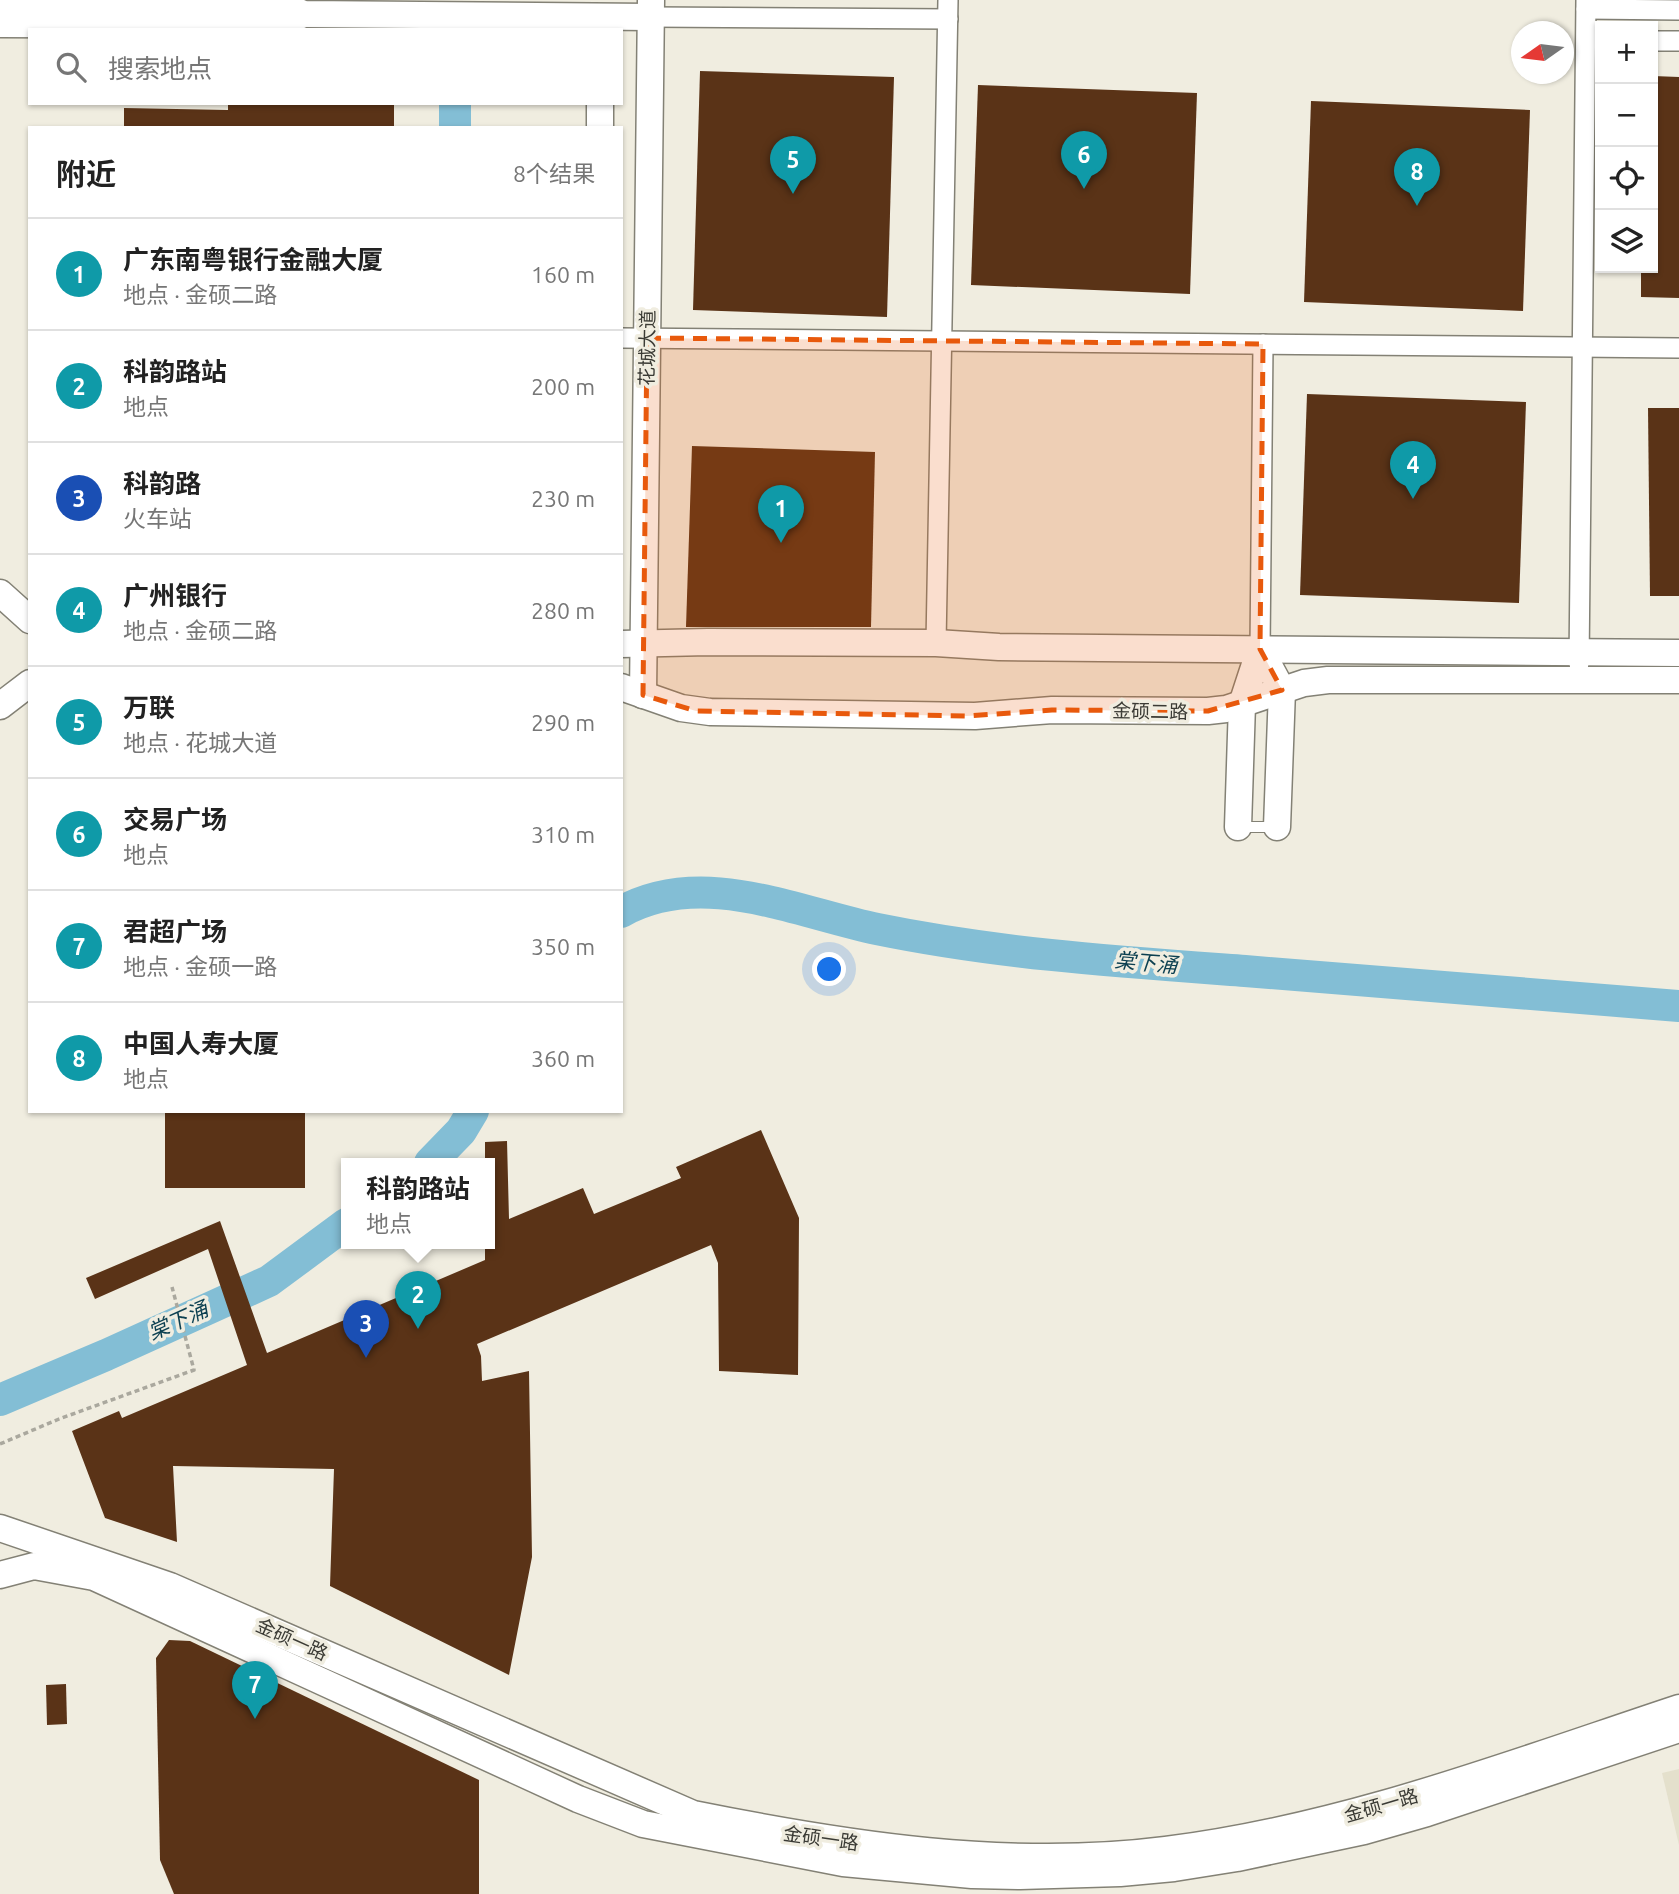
<!DOCTYPE html>
<html lang="zh">
<meta charset="utf-8">
<style>
:root{--surface:#fff;--page:#f6f6f6;--text:#222;--muted:#767676;--line:#e0e0e0;--accent:#0f766e}
body{margin:0;font-family:Ubuntu,"Noto Sans SC",sans-serif;background:var(--page);color:var(--text)}
.controls{position:absolute;right:21px;top:21px;display:grid;overflow:hidden;border-radius:0px;box-shadow:0 2px 5px #0004}
.controls button{width:63px;height:63px;display:grid;place-items:center;padding:0;border:0;border-bottom:2px solid var(--line);background:var(--surface);color:var(--text);font:35px sans-serif}
.compass{position:absolute;left:1511px;top:21px;width:63px;height:63px;border-radius:50%;background:var(--surface);box-shadow:0 2px 5px #0004;rotate:256deg}
.you{position:absolute;left:830px;top:970px;width:24px;height:24px;margin:-18px;border:5px solid #fff;border-radius:50%;background:#1a73e8;box-shadow:0 0 0 10px #1a73e833}
.badge{display:grid;place-items:center;width:46px;height:46px;border-radius:50%;background:var(--accent);color:#fff;font-size:23px;font-weight:700}
.pin{position:absolute;translate:-50% -58px;filter:drop-shadow(0 2px 4px #0008)}
.pin::after{content:'';position:absolute;top:37px;width:24px;height:21px;background:inherit;clip-path:polygon(0 0,100% 0,50% 100%)}
.popup{position:absolute;left:341px;top:1158px;width:154px;height:91px;box-sizing:border-box;display:grid;place-content:center;border-radius:0px;background:var(--surface);filter:drop-shadow(0 2px 5px #0005);font-size:23px;white-space:nowrap;color:var(--muted)}
.popup b{font-size:26px;color:var(--text)}
.popup::after{content:'';position:absolute;left:50%;top:100%;margin-left:-14px;border:14px solid transparent;border-top-color:var(--surface)}
.list{margin:0;padding:0;list-style:none}
h2{display:flex;justify-content:space-between;align-items:center;height:91px;margin:0;padding:0 28px;font-size:30px}
h2 small{font-size:23px;font-weight:400;color:var(--muted)}
.list li{display:grid;grid-template-columns:46px 1fr auto;gap:21px;align-items:center;box-sizing:border-box;height:112px;padding:0 28px;border-top:2px solid var(--line)}
.list b{display:block;font-size:26px;white-space:nowrap}
.list p{margin:0;font-size:23px;white-space:nowrap;color:var(--muted)}
.list em{font-size:23px;font-style:normal;color:var(--muted)}
.icon{flex:none;width:38px;height:38px;fill:none;stroke:currentColor;stroke-width:2;stroke-linecap:round;stroke-linejoin:round}
.map{position:relative;flex:none;width:1679px;height:1894px;overflow:hidden}
.search{position:absolute;background:var(--surface);box-shadow:0 2px 5px #0004;left:28px;top:28px;width:595px;height:77px;display:flex;align-items:center;gap:18px;box-sizing:border-box;padding:0 24px;border-radius:0px;color:var(--muted);font-size:26px}
.panel{position:absolute;background:var(--surface);box-shadow:0 2px 5px #0004;left:28px;top:126px;width:595px;height:987px;border-radius:0px}
.map>svg:first-child{display:block}
.built{fill:#e4e0cc}
.lines{fill:none;stroke-linecap:round;stroke-linejoin:round}
.river{stroke:#83bed5;stroke-width:32}
.building{fill:#5a3317}
.lane-casing{stroke:#838175;stroke-width:12}
.street-casing{stroke:#838175;stroke-width:22}
.secondary-casing{stroke:#838175;stroke-width:29}
.path{stroke:#aaa89e;stroke-width:3.5;stroke-dasharray:5 3.5;stroke-linecap:butt}
.lane{stroke:#fff;stroke-width:10}
.street{stroke:#fff;stroke-width:19}
.secondary{stroke:#fff;stroke-width:26}
.marked{fill:#e8590c;fill-opacity:0.2;stroke:#e8590c;stroke-width:5;stroke-dasharray:14 9;stroke-linejoin:round}
.labels{text-anchor:middle;stroke-width:7;stroke-linejoin:round;paint-order:stroke}
.street-label{font-size:19px;fill:#3b3b35;stroke:#f0ede0}
.water-label{font-size:21px;font-style:italic;fill:#0b3f50;stroke:#f0ede0}
</style>
<div class="map">
<svg width="1679" height="1894" viewBox="0 0 1679 1894">
<rect width="100%" height="100%" fill="#f0ede0"/>
<path class="built" d="M1679 1769V1845L1662 1773Z"/>
<g class="lines">
<g class="river">
<path d="M455 128V103"/>
<path d="M621 912C701 867 796 912 877 929 999 954 1122 962 1245 971 1390 983 1534 994 1679 1006"/>
<path d="M430 1163 461 1131 473 1111"/>
<path d="M0 1400 106 1355 269 1281 346 1224"/>
</g>
</g>
<g class="building">
<path d="M700 71 894 77 887 317 693 310Z"/>
<path d="M1653 76 1679 77V298L1641 297V268H1653Z"/>
<path d="M978 85 1197 93 1190 294 971 285Z"/>
<path d="M1311 101 1530 110 1523 311 1304 302Z"/>
<path d="M228 103H394V128H124V108L228 110Z"/>
<path d="M1307 394 1526 402 1519 603 1300 595Z"/>
<path d="M1648 408H1679V596H1650Z"/>
<path d="M692 446 875 452 871 627H686Z"/>
<rect x="165" y="1111" width="140" height="77"/>
<path d="M761 1130 799 1218 798 1375 719 1371 718 1263 711 1245 477 1344 481 1356 482 1381 529 1371 532 1557 509 1675 330 1586 334 1469 173 1466 177 1542 105 1518 72 1431 119 1411 122 1418 247 1365 208 1249 95 1299 86 1278 220 1221 267 1353 485 1260V1243H490V1163H485V1142L507 1141 509 1219 583 1188 594 1214 681 1178 676 1167Z"/>
<path d="M169 1640 190 1641 479 1780V1894H174L160 1860 156 1658Z"/>
<path d="M66 1684 67 1724 47 1725 46 1685Z"/>
</g>
<g class="lines">
<g class="lane-casing">
<path id="lane" d="M1238 827H1276"/>
</g>
<g class="street-casing">
<g id="street">
<path d="M1586 9 1679 10"/>
<path d="M651 17 948 19"/>
<path d="M1653 41H1679"/>
<path d="M621 338 1679 348"/>
<path d="M936 643 948 0"/>
<path d="M1260 649 1263 344"/>
<path d="M1579 664 1586 0"/>
</g>
</g>
<g class="secondary-casing">
<g id="secondary">
<path d="M0 1 281 3 303 14 651 17"/>
<path d="M0 24 281 25 303 14"/>
<path d="M600 128V103"/>
<path d="M0 593 30 620"/>
<path d="M621 644 708 642 936 643 999 647 1679 653"/>
<path d="M1260 649 1282 690 1277 827"/>
<path d="M621 687 681 708 710 712 975 716 1052 710 1208 711 1226 709 1304 683 1328 680H1679"/>
<path d="M643 695 651 0"/>
<path d="M0 706 30 683"/>
<path d="M1238 827 1242 704 1260 649"/>
<path d="M0 1528 170 1586 693 1814C847 1845 1009 1870 1166 1850 1343 1828 1510 1764 1679 1708"/>
<path d="M0 1575 34 1566 94 1577 578 1799 643 1824 843 1863 972 1875 1020 1876 1120 1873 1174 1868 1237 1858 1364 1831 1427 1813 1679 1729"/>
</g>
</g>
<path class="path" d="M0 1444 59 1419 194 1370 172 1287"/>
<use href="#lane" class="lane"/>
<use href="#street" class="street"/>
<use href="#secondary" class="secondary"/>
</g>
<path class="marked" d="M647 338 1263 344 1260 649 1282 690 1208 711 1052 710 967 716 696 711 643 695Z"/>
<g class="labels">
<g class="street-label">
<text transform="translate(647 348) rotate(-89)" y="7">花城大道</text>
<text transform="translate(1150 711) rotate(1)" y="7">金硕二路</text>
<text transform="translate(292 1639) rotate(24)" y="7">金硕一路</text>
<text transform="translate(1381 1805) rotate(-16)" y="7">金硕一路</text>
<text transform="translate(821 1838) rotate(8)" y="7">金硕一路</text>
</g>
<g class="water-label">
<text transform="translate(1146 963) rotate(5)" y="7">棠下涌</text>
<text transform="translate(178 1321) rotate(-24)" y="7">棠下涌</text>
</g>
</g>
</svg>
<div class="controls">
<button>+</button>
<button>−</button>
<button><svg class="icon" aria-label="locate" viewBox="0 0 24 24"><circle cx="12" cy="12" r="6"/><path d="M12 2v4M12 18v4M2 12h4M18 12h4"/></svg></button>
<button><svg class="icon" aria-label="layers" viewBox="0 0 24 24"><path d="M12 4l9 5-9 5-9-5zM3 14l9 5 9-5"/></svg></button>
</div>
<svg class="compass" viewBox="-18 -18 36 36"><path d="M0-13l5 13h-10z" fill="#e53935"/><path d="M0 13l5-13h-10z" fill="#767676"/></svg>
<div class="you"></div>
<div class="pin badge" style="left:781px;top:543px;background:#0f9aa8">1</div>
<div class="pin badge" style="left:418px;top:1329px;background:#0f9aa8">2</div>
<div class="popup"><b>科韵路站</b>地点</div>
<div class="pin badge" style="left:366px;top:1358px;background:#1a4fb4">3</div>
<div class="pin badge" style="left:1413px;top:499px;background:#0f9aa8">4</div>
<div class="pin badge" style="left:793px;top:194px;background:#0f9aa8">5</div>
<div class="pin badge" style="left:1084px;top:189px;background:#0f9aa8">6</div>
<div class="pin badge" style="left:255px;top:1719px;background:#0f9aa8">7</div>
<div class="pin badge" style="left:1417px;top:206px;background:#0f9aa8">8</div>
<div class="search"><svg class="icon" aria-label="search" viewBox="0 0 24 24"><circle cx="10" cy="10" r="6"/><path d="M15 15l6 6"/></svg>搜索地点</div>
<section class="panel">
<h2>附近<small>8个结果</small></h2>
<ul class="list">
<li><span class="badge" style="background:#0f9aa8">1</span><div><b>广东南粤银行金融大厦</b><p>地点 · 金硕二路</p></div><em>160 m</em></li>
<li><span class="badge" style="background:#0f9aa8">2</span><div><b>科韵路站</b><p>地点</p></div><em>200 m</em></li>
<li><span class="badge" style="background:#1a4fb4">3</span><div><b>科韵路</b><p>火车站</p></div><em>230 m</em></li>
<li><span class="badge" style="background:#0f9aa8">4</span><div><b>广州银行</b><p>地点 · 金硕二路</p></div><em>280 m</em></li>
<li><span class="badge" style="background:#0f9aa8">5</span><div><b>万联</b><p>地点 · 花城大道</p></div><em>290 m</em></li>
<li><span class="badge" style="background:#0f9aa8">6</span><div><b>交易广场</b><p>地点</p></div><em>310 m</em></li>
<li><span class="badge" style="background:#0f9aa8">7</span><div><b>君超广场</b><p>地点 · 金硕一路</p></div><em>350 m</em></li>
<li><span class="badge" style="background:#0f9aa8">8</span><div><b>中国人寿大厦</b><p>地点</p></div><em>360 m</em></li>
</ul>
</section>
</div>
